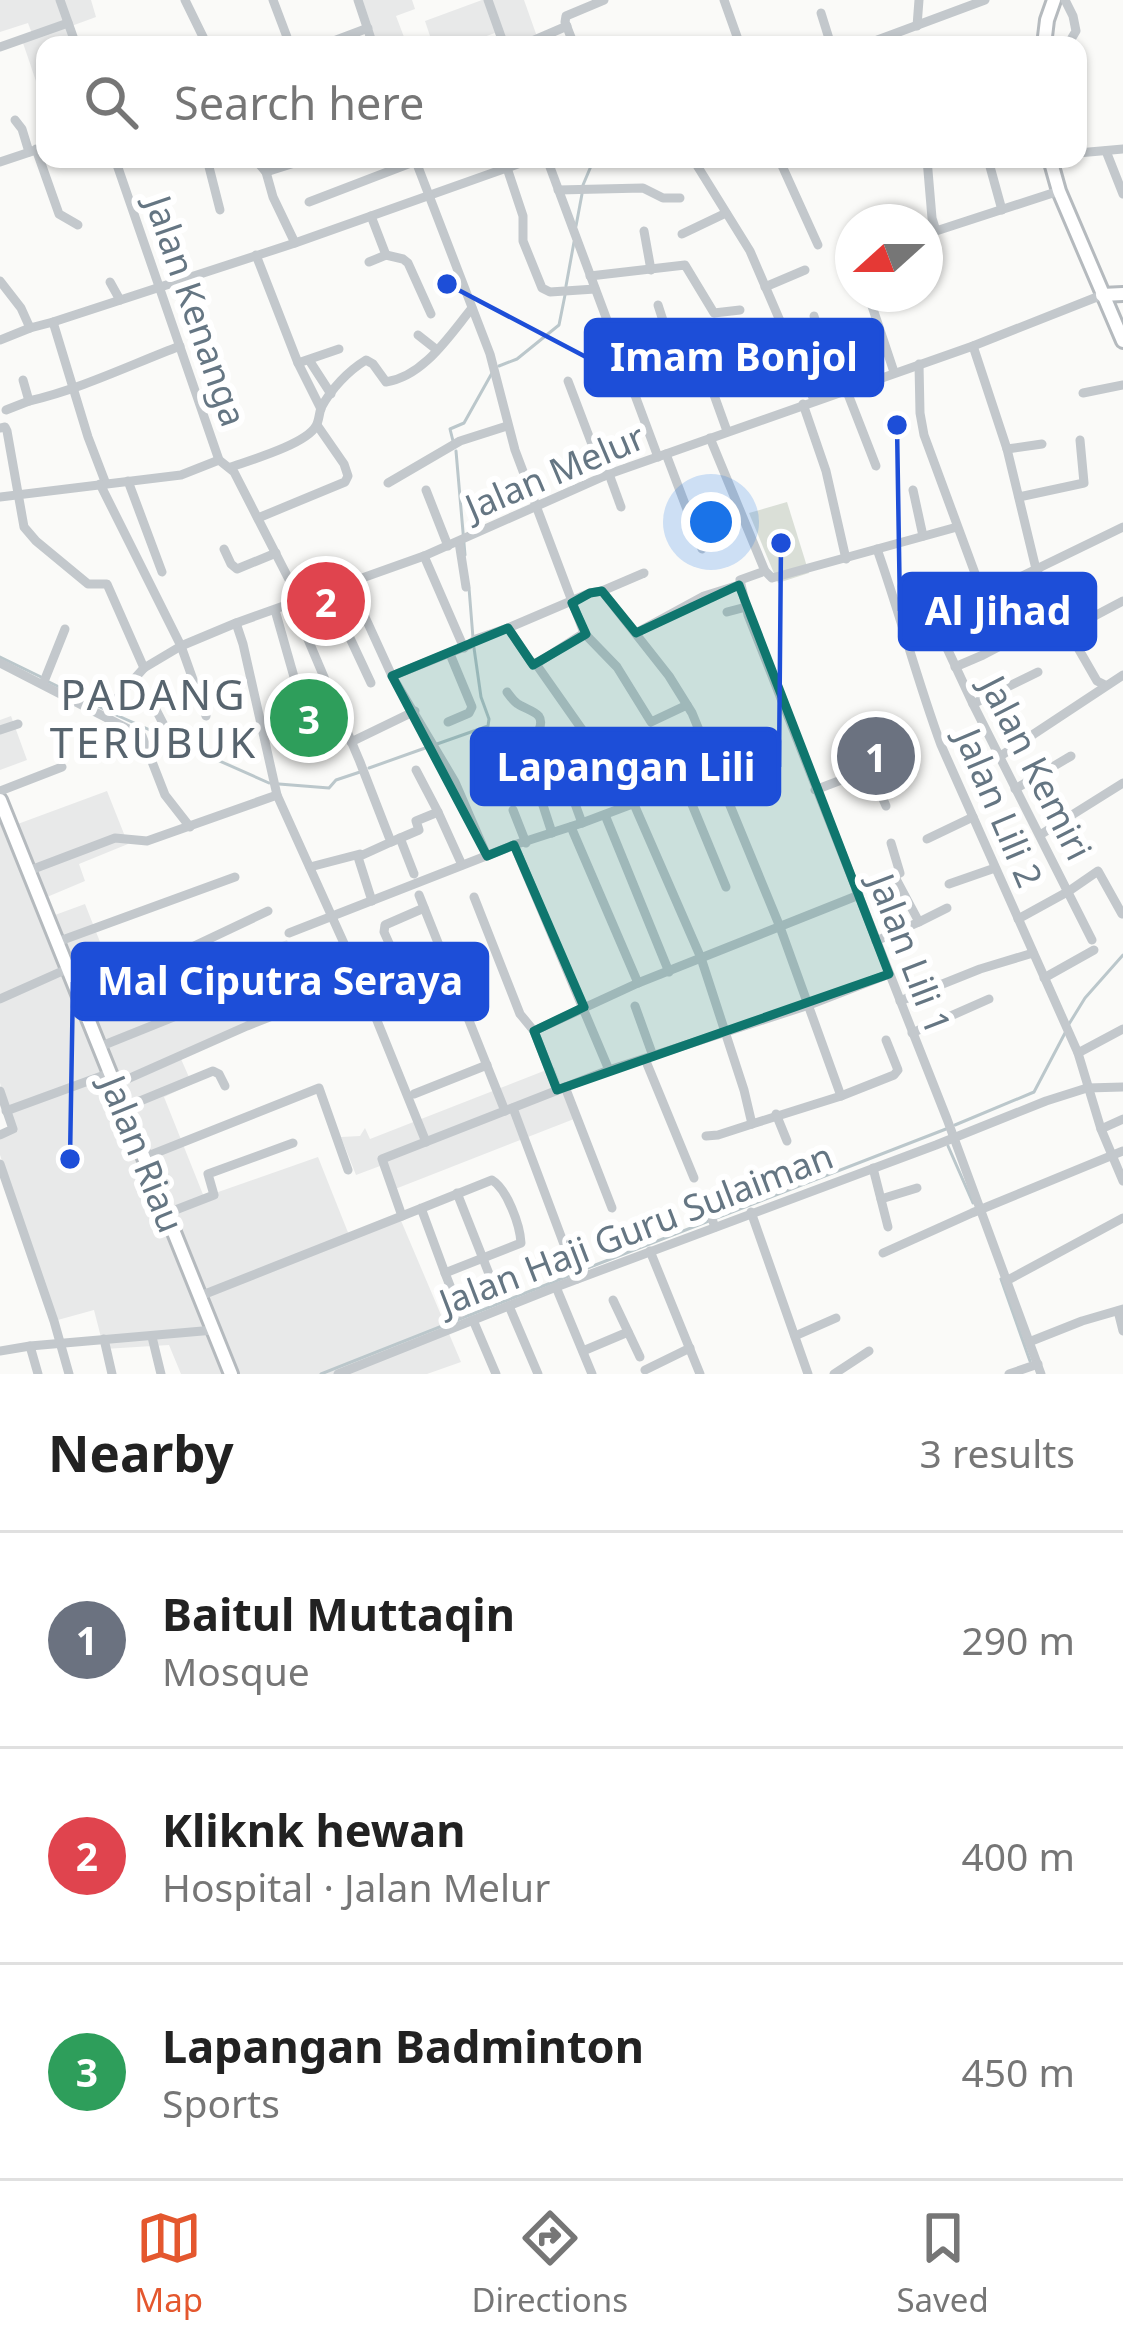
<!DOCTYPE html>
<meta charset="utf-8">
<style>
:root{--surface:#fff;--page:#f2f2f2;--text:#222;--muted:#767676;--line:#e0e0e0;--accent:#e4572e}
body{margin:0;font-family:"Noto Sans",sans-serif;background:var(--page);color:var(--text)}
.compass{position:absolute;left:835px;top:204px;width:108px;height:108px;border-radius:50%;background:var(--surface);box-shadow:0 3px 9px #0004;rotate:249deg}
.you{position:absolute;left:711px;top:522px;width:42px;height:42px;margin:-30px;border:9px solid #fff;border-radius:50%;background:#1a73e8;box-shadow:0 0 0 18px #1a73e833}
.badge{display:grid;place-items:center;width:78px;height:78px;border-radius:50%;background:var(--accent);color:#fff;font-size:39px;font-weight:700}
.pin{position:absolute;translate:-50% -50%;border:6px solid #fff;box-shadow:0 3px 12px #0006}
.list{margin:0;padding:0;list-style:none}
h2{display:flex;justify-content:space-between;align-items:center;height:156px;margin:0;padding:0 48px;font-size:51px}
h2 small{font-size:39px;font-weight:400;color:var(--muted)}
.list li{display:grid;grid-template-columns:78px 1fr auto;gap:36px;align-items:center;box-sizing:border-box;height:216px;padding:0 48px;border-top:3px solid var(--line)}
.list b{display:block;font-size:45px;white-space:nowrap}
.list p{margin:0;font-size:39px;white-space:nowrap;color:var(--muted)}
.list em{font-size:39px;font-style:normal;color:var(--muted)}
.icon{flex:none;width:66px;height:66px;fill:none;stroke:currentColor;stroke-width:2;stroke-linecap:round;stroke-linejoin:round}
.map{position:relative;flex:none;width:1123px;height:1374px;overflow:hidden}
.search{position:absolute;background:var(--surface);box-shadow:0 3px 9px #0004;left:36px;right:36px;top:36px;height:132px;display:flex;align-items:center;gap:30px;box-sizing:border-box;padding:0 42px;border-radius:24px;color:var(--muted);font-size:45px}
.sheet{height:804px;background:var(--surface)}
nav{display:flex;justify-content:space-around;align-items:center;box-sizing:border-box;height:168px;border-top:3px solid var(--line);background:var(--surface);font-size:33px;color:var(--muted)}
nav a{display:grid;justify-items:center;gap:6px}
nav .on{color:var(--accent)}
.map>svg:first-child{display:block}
.built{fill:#e8e9e9}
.green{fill:#dadfd7}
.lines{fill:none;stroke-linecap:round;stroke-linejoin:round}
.stream{stroke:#bbc7cb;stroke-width:3}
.major-casing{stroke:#b5babe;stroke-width:18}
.minor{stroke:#c3c8cc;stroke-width:9}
.major{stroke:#fff;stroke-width:12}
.marked{fill:#0f766e;fill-opacity:0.2;stroke:#0f766e;stroke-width:9;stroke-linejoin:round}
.labels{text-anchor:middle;stroke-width:12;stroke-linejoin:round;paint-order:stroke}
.street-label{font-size:36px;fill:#657683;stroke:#fff}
.quarter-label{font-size:42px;letter-spacing:3px;fill:#57646e;stroke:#fff}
.leader{fill:none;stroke:#1d4ed8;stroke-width:4.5}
.callout-dot{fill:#1d4ed8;stroke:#fff;stroke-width:4.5}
.callout{fill:#1d4ed8;stroke:#1d4ed8;stroke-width:4.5}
.callout-label{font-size:39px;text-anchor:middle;font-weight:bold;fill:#fff}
</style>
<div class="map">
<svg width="1123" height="1374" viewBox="0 0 1123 1374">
<rect width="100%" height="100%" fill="#fafaf8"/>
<g class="built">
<path d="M0 0H91L96 17 66 28 71 45H45V92L40 93 23 43 34 39 28 23 0 32Z"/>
<path d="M361 0H412L415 9 396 16 407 45H377Z"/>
<path d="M482 0H524L540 45H500L495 33 461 45H433L425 21Z"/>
<path d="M11 716 27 760 0 770V720Z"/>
<path d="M0 789 15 825 107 791 128 844 79 864 85 881 47 897 55 915 85 904 125 1005 287 940 312 1002 181 1059 192 1084 164 1097 204 1197 318 1157 349 1235 399 1216 461 1362 427 1374H181L169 1345 104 1349 94 1310 54 1321 0 1155V1134L13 1130 0 1083Z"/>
<path d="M554 1067 574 1119 390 1191 380 1166 356 1175 341 1137 360 1136 365 1128 370 1139Z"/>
</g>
<path class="green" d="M787 502 809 573 778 583 749 513Z"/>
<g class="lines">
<g class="stream">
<path d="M583 185 594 159"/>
<path d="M576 226 582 194"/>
<path d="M566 286 574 242"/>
<path d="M499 366 517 359 559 325 565 295"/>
<path d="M453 441 450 429 464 423 492 373"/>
<path d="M456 451 465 555"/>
<path d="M469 588 473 638"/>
<path d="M0 657 41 677"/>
<path d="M49 682 114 714 269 783"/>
<path d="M437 744 488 726 489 719 481 697 474 648"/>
<path d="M369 768 428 747"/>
<path d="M279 784 329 788 336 780 360 772"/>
<path d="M1069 1024 1085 998 1123 955"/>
<path d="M955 1125 1034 1092 1065 1033"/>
<path d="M948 1146 973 1203"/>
<path d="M580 1271 946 1129"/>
<path d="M1001 1279 1030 1361"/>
<path d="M321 1374 571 1275"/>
</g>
<g class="major-casing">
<g id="major">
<path d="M1044 45 1047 20 1054 0"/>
<path d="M1050 159 1059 191 1123 341"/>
<path d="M1102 295 1123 294"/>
<path d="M0 800 231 1374"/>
</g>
</g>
<g class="minor">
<path d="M60 0 76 45"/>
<path d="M185 0 207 45"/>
<path d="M273 0 290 45"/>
<path d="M358 0 373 45"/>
<path d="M488 0 504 45"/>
<path d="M724 0 740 45"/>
<path d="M821 13 831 45"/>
<path d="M917 26 919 0"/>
<path d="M331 42 368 28"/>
<path d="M637 42 639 45"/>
<path d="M523 45 567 26"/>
<path d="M574 45 565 22 566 16 604 0"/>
<path d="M864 45 985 0"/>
<path d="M1058 45 1070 41 1076 31 1073 16 1065 0"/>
<path d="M0 47 68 23"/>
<path d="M15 120 22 129 29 152"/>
<path d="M36 149 59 214 78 225"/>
<path d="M1106 151 1123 194"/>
<path d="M1078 153 1123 149"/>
<path d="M115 159 219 460 234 472 300 601"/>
<path d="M207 159 220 210"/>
<path d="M255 159 266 172 307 159"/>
<path d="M547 159 658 457"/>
<path d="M693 159 750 251 814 400"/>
<path d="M779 159 818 245"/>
<path d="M927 159 932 218 936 231 1059 191"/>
<path d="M0 162 45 147"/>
<path d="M989 163 1002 210"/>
<path d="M507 168 523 216V241L542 288 550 292 595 289"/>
<path d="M266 172 273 197 295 243"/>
<path d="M558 190 643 188 663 198H680"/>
<path d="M309 202 416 161"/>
<path d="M644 231 651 270"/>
<path d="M682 234 726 213"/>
<path d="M256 255 298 363 321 409"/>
<path d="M386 255 403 259 408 263 431 314"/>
<path d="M369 262 386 255 371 216"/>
<path d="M590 276 685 265 714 313 740 310"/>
<path d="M0 281 21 308 30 328 53 322 295 243 532 159"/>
<path d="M110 282 120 300"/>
<path d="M765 287 805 270"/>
<path d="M868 294 894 372"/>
<path d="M814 316 837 392"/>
<path d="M53 322 88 437 106 484"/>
<path d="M418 335 437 350"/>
<path d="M0 340 30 328"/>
<path d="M973 346 1007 449 1036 569 1059 615 1097 681 1105 685"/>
<path d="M620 357 668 336 658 305"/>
<path d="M309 360 331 394"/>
<path d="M681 362 700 356 727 431"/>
<path d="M298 363 339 349"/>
<path d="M919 364 920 413 924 435 983 595"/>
<path d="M23 380 29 401C81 389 130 365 180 346"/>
<path d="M568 381 604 476"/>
<path d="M846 389 876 466"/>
<path d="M1083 393 1123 385"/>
<path d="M803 404 826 471 846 559"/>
<path d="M6 410 29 401"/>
<path d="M0 428 5 427 7 431 24 527 36 541 88 584H107L144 668"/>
<path d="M710 438 765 571 772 578 957 527"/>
<path d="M1007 449 1042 444"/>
<path d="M666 454 702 549"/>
<path d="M231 467C251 460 306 444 316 426 319 421 319 414 321 408 331 389 348 371 366 360L373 364 386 382C424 376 449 336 472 308"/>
<path d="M609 474 621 507"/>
<path d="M128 481 162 572"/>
<path d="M388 483 460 441 507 426"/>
<path d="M100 484 181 646 206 716"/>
<path d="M426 490 448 546"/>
<path d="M913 490 923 536"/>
<path d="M0 497 181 475 219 460"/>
<path d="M1019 497 1084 483 1080 440"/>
<path d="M258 518 345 482 348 476 344 464 317 425"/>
<path d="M459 542 466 587"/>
<path d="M224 549 231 564 237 569 276 553"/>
<path d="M877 549C900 614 917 680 941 745L1078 1053 1101 1129 1123 1181"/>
<path d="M424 556 464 648"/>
<path d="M765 571 740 580 748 615 947 1119 1041 1374"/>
<path d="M350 584 392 676 455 782 487 856"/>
<path d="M328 591 371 683"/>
<path d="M602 591 644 573"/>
<path d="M293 604 360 762 391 842 358 857 372 901"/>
<path d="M275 610 302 705"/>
<path d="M727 612 746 607"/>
<path d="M236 623 243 644 277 795 361 981 426 1142"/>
<path d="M508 628 531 662 536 664"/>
<path d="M1068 630 1123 601"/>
<path d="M584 633 617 667 651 722 687 705"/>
<path d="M636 633 704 596 739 585"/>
<path d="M0 663 142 736 165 795 190 827"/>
<path d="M955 667 983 655 1059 615"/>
<path d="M392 676 469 645 476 639 508 628 590 593 602 591 669 676 692 713 780 927 841 1096 752 1124 744 1090 701 958 633 802 536 664 584 633 515 450 490 354 415 159"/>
<path d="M133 680 152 702 167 731"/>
<path d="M43 684 65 629"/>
<path d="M507 692C510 696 514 702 518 704 530 712 546 712 539 730L562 768 582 823"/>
<path d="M973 704 1038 672"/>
<path d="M106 717 109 707 144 668 181 646 236 623 424 556 609 474 973 346 1102 295"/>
<path d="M448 722 469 713 472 707 450 654"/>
<path d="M0 730 18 724"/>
<path d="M351 742 415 711"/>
<path d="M999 757 1123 675"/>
<path d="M871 771 886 806"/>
<path d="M684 785 726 887"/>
<path d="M1015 789 1071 756"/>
<path d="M538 790 552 833"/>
<path d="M815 790 907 755"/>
<path d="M0 791 62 767"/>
<path d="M513 810 526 843"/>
<path d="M438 812 462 865"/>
<path d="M605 815 669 972"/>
<path d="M571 827 638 983"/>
<path d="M1040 835 1123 783"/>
<path d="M400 838 414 874"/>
<path d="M927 839 973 817"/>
<path d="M391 842 419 830 416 821 438 812 416 770"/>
<path d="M310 867 360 854"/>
<path d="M28 871 115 838 147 841 277 795"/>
<path d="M949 884 995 868"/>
<path d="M856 890 900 873 891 843"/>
<path d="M419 895 505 1111"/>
<path d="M474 897 520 1014 534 1031 638 983 859 895"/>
<path d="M424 908 385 925 384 932 415 1001 456 987"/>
<path d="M1018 919 1069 891 1098 871 1122 914"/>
<path d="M919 922 947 908"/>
<path d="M289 933 514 845 582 823 717 772"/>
<path d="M1092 940 973 704 932 616 983 595 1123 527"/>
<path d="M876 941 919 922 895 877"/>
<path d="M57 942 235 877"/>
<path d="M397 963 439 945"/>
<path d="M1044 978 1094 950"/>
<path d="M0 999 67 969"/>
<path d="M80 1000 268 911"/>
<path d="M900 1001 980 969 1033 953"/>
<path d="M635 1006 653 1056"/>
<path d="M534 1031 557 1090"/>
<path d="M912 1033 989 999"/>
<path d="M99 1047 196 1008 347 952"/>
<path d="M1078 1053 1123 1029"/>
<path d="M645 1059 694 1178"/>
<path d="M609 1070 809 1005 889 974"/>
<path d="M114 1085 247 1026 361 981"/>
<path d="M565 1087 612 1208"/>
<path d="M0 1091 13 1129 0 1135"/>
<path d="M414 1094 487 1065"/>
<path d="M841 1096 894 1075 898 1070 886 1040"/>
<path d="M123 1108 213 1071 219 1074 225 1086"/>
<path d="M513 1108 577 1279"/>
<path d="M6 1111 110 1073"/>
<path d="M776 1114 787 1141"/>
<path d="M1101 1129 1123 1119"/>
<path d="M706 1136 718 1135 752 1124"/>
<path d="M143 1158 319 1088 348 1170"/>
<path d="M0 1164 54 1321 69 1374"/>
<path d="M873 1168 888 1227"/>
<path d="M457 1193 497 1294"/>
<path d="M704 1198 715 1227"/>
<path d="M881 1199 917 1188"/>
<path d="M751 1212 808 1374"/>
<path d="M165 1214 214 1195 208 1174 293 1143"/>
<path d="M402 1216 382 1159 609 1070 514 845"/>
<path d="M650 1251 700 1374"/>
<path d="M883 1253 972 1213 1123 1151"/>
<path d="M445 1273 461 1314"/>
<path d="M1008 1280 1123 1218"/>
<path d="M556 1287 592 1374"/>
<path d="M200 1296 402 1216 492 1180C507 1189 520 1225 521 1243L445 1273 421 1208"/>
<path d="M613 1300 640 1357"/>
<path d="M509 1306 538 1374"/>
<path d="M1118 1311 1123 1331"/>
<path d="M473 1320 496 1374"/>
<path d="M795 1336 836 1318"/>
<path d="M152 1337 161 1374"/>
<path d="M104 1339 112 1374"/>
<path d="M1029 1342 1082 1321 1123 1309"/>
<path d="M30 1346 38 1374"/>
<path d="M0 1351 30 1346 214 1330"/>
<path d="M583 1351 628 1332"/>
<path d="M645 1370 690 1348"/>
<path d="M338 1374 556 1287 936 1145 1046 1101 1087 1088 1123 1087"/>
<path d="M834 1374 869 1351"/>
<path d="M1009 1374 1038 1364"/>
</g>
<use href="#major" class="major"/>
</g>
<path class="marked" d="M739 585 889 974 557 1090 534 1031 584 1007 514 845 487 856 392 676 508 628 533 665 586 634 572 603 590 593 602 591 636 633Z"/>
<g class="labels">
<g class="street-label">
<text transform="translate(196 311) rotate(71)" y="13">Jalan Kenanga</text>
<text transform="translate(555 472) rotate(-23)" y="13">Jalan Melur</text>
<text transform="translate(1036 768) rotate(63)" y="13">Jalan Kemiri</text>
<text transform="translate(999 808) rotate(67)" y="13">Jalan Lili 2</text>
<text transform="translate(910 954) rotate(69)" y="13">Jalan Lili 1</text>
<text transform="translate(142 1154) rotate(68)" y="13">Jalan Riau</text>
<text transform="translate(636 1229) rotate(-21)" y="13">Jalan Haji Guru Sulaiman</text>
</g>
<g class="quarter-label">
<text x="154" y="710">PADANG<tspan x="154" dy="48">TERUBUK</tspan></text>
</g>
</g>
<path class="leader" d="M447 284L586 357M897 425L900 611M781 543L779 767M70 1159L73 982"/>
<g class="callout-dot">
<circle cx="447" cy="284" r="12"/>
<circle cx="897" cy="425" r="12"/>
<circle cx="781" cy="543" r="12"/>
<circle cx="70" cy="1159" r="12"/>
</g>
<g class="callout">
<rect x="586" y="320" width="296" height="75" rx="12"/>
<rect x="900" y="574" width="195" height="75" rx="12"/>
<rect x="472" y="729" width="307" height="75" rx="12"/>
<rect x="73" y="944" width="414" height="75" rx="12"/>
</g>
<g class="callout-label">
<text x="734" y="371">Imam Bonjol</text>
<text x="998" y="625">Al Jihad</text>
<text x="626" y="781">Lapangan Lili</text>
<text x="280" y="995">Mal Ciputra Seraya</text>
</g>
</svg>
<svg class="compass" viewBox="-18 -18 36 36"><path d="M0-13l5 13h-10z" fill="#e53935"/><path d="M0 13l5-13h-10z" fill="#767676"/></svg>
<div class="you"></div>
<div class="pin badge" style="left:876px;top:756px;background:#6b7280">1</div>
<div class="pin badge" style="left:326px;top:601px;background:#e0444e">2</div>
<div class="pin badge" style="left:309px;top:718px;background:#2e9e5b">3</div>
<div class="search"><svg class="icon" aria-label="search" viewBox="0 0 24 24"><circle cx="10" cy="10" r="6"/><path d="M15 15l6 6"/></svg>Search here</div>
</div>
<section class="sheet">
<h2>Nearby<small>3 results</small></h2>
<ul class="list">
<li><span class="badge" style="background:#6b7280">1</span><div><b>Baitul Muttaqin</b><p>Mosque</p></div><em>290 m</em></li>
<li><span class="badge" style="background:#e0444e">2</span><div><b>Kliknk hewan</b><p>Hospital · Jalan Melur</p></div><em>400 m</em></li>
<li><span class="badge" style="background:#2e9e5b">3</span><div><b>Lapangan Badminton</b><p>Sports</p></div><em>450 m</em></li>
</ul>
</section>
<nav>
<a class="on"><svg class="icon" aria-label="map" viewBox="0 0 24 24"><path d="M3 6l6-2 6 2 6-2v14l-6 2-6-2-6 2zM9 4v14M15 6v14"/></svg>Map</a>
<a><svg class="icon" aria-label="directions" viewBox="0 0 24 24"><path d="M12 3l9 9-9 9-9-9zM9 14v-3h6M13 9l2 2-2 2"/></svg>Directions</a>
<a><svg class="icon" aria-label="saved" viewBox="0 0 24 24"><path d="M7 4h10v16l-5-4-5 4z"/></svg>Saved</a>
</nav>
